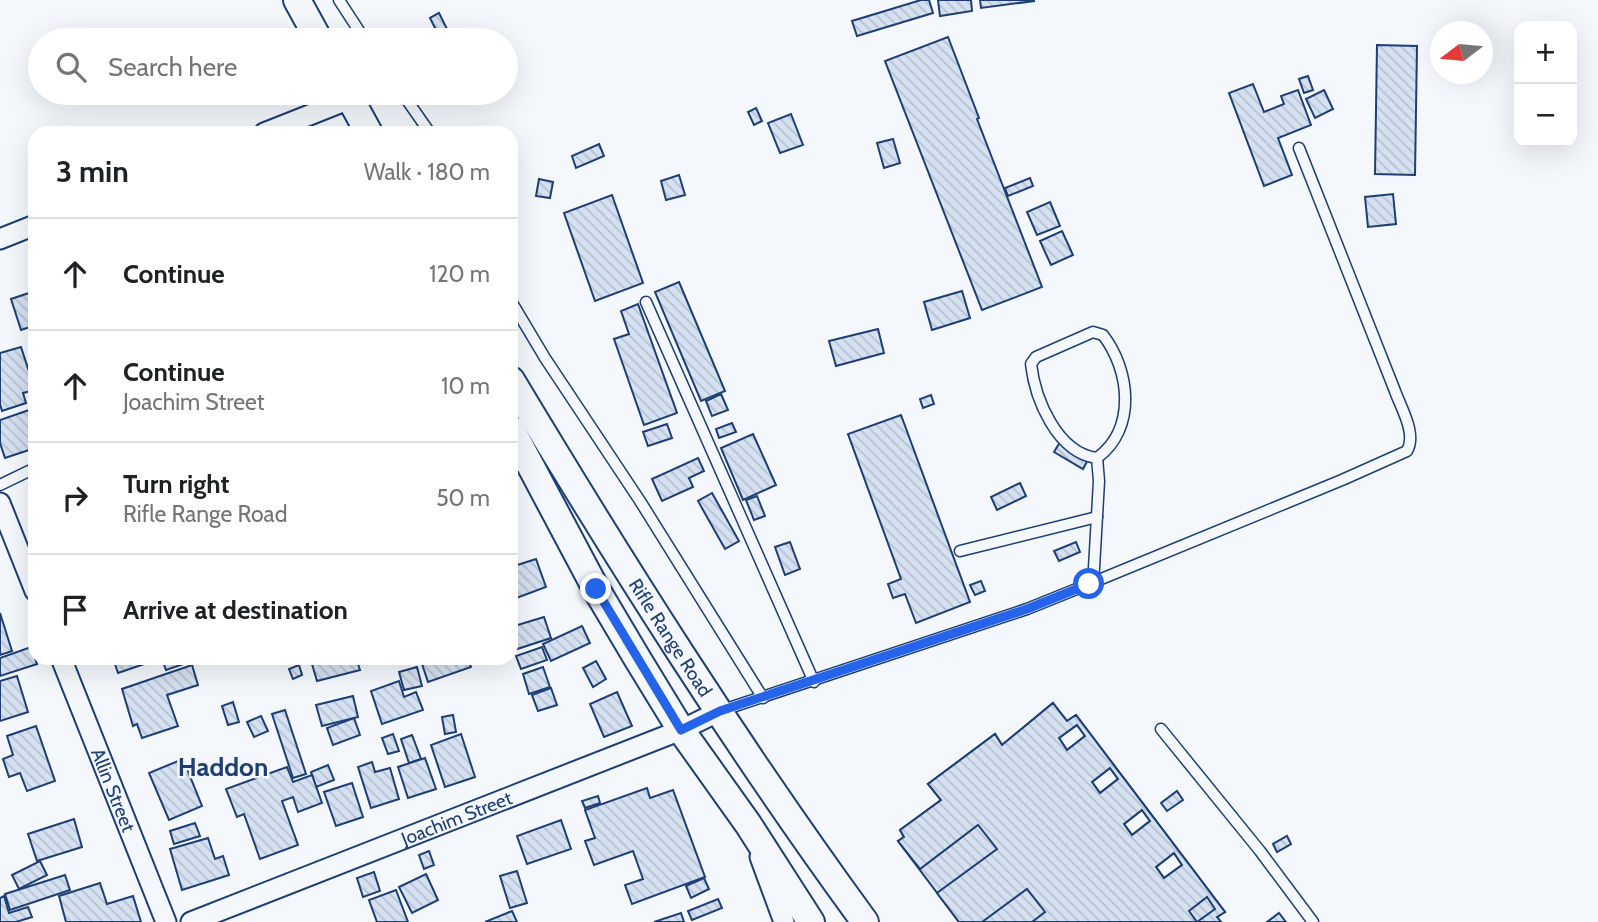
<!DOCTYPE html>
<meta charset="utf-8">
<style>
:root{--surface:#fff;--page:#f6f6f6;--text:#202124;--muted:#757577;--line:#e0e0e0}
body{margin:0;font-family:Cabin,sans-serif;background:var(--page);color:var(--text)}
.controls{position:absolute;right:21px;top:21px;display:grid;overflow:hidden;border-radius:14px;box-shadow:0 7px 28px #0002}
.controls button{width:63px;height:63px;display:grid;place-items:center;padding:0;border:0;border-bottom:2px solid var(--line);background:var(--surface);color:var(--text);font:35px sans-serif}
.compass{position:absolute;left:1430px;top:21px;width:63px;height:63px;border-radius:50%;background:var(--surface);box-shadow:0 7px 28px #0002;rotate:254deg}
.stop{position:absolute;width:21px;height:21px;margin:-16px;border:5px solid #2563eb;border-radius:50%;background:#fff}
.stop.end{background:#2563eb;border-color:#fff;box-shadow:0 2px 7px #0008}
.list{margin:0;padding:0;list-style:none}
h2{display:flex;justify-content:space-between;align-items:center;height:91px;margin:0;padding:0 28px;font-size:30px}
h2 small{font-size:23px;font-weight:400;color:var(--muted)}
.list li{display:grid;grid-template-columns:46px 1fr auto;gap:21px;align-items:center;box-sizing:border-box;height:112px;padding:0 28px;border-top:2px solid var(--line)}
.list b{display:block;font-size:26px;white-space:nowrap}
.list p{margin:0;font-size:23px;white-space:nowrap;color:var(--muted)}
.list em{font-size:23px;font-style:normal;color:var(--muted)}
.icon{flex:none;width:38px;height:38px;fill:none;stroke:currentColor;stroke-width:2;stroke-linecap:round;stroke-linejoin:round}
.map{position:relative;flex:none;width:1598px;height:922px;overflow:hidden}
.search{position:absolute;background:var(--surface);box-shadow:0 7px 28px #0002;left:28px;top:28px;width:490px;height:77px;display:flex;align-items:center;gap:18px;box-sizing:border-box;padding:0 24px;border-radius:38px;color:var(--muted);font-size:26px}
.panel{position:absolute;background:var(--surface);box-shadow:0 7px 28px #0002;left:28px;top:126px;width:490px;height:539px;border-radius:21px}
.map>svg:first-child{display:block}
.building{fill:url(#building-back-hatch);stroke:#1d3f73;stroke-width:2;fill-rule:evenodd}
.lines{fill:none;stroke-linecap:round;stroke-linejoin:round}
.service-casing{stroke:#1d3f73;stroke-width:13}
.minor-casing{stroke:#1d3f73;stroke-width:23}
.secondary-casing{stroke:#1d3f73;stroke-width:30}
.service{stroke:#f4f7fb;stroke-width:10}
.minor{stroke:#f4f7fb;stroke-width:19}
.secondary{stroke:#f4f7fb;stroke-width:26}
.route{stroke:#2563eb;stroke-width:9}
.labels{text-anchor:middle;stroke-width:5;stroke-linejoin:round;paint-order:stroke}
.street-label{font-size:19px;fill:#1d3f73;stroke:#f4f7fb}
.district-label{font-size:26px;font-weight:bold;fill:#1d3f73;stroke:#f4f7fb}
</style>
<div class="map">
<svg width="1598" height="922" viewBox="0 0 1598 922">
<defs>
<pattern id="building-back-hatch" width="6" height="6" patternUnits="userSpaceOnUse" patternTransform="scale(1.75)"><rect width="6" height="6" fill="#d5e0f0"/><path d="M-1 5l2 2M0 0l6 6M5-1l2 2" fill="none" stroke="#b6c1d1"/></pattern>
</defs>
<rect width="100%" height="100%" fill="#f4f7fb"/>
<g class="building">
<path d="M921 0H929L933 13 857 36 852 21Z"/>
<path d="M938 0H971L972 11 940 16Z"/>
<path d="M980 0H1034V1L981 8Z"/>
<path d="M439 13 448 31 439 36 430 18Z"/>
<path d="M948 37 979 118 977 119 1042 287 982 310 885 61Z"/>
<path d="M1377 45 1417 46 1415 175 1375 174Z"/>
<path d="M1308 76 1313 90 1304 93 1299 79Z"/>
<path d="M1253 84 1264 112 1284 104 1281 96 1298 90 1311 125 1278 138 1292 175 1264 186 1229 93Z"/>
<path d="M1324 90 1333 109 1315 118 1306 99Z"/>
<path d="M756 108 762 121 754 125 748 112Z"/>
<path d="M791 114 803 145 780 153 768 123Z"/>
<path d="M893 139 900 163 884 168 877 143Z"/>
<path d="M599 144 604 156 576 168 572 156Z"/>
<path d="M679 175 685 195 666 200 661 181Z"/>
<path d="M1030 178 1033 186 1008 196 1005 188Z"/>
<path d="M539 179 553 182 550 198 536 196Z"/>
<path d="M1393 194 1396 224 1368 227 1365 197Z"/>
<path d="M612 195 643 283 595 301 564 213Z"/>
<path d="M1050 202 1060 226 1037 235 1027 212Z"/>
<path d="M1062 231 1073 255 1051 265 1040 241Z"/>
<path d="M679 282 725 391 701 401 655 292Z"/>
<path d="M35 291V314L30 316 33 326 21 330 11 299Z"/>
<path d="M962 291 970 318 932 330 924 302Z"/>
<path d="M638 304 677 413 644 425 614 339 629 334 621 311Z"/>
<path d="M878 329 884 353 836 366 829 341Z"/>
<path d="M21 347 35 390 23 393 26 403 2 411 0 404V353Z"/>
<path d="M721 394 728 410 712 416 706 401Z"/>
<path d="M931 395 934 404 923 408 920 399Z"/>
<path d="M35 408V448L5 458 0 443V420Z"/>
<path d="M901 415 970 602 916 623 905 594 893 598 888 584 901 579 848 434Z"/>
<path d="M732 423 736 432 719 438 716 429Z"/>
<path d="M667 424 672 438 648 446 643 432Z"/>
<path d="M753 434 776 485 743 500 721 448Z"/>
<path d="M1060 442 1089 458 1083 469 1054 452Z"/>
<path d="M698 458 704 471 689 478 693 487 662 501 652 479Z"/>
<path d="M1020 483 1026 496 997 510 991 497Z"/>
<path d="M712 493 739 541 725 549 698 501Z"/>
<path d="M757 496 765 516 754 520 746 500Z"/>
<path d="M790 542 800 569 785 575 775 547Z"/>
<path d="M1076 542 1080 552 1059 561 1054 551Z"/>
<path d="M536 559 546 587 511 600V567Z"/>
<path d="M981 581 985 591 975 595 970 585Z"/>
<path d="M0 613 12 651 0 655Z"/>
<path d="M544 617 551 638 511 651V627Z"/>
<path d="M582 626 590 643 551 661 543 644Z"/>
<path d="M31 647 37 664 0 676V658Z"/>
<path d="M542 647 547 660 521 669 516 656Z"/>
<path d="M113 658H159V659L118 673Z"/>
<path d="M166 658H201L166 670 162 659Z"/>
<path d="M335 658H356L360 670 317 681 312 664Z"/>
<path d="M420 658H467L471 667 428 682Z"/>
<path d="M596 661 606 679 593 687 583 668Z"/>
<path d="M192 665 198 685 167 695 178 726 142 738 137 724 133 726 122 689Z"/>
<path d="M299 665 302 675 293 679 289 669Z"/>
<path d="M417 667 422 686 404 690 399 672Z"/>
<path d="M543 667 550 687 529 694 523 674Z"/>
<path d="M17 676 28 712 0 721V681Z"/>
<path d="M399 681 404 697 416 692 423 710 382 724 371 691Z"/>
<path d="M551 688 557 705 538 711 532 695Z"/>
<path d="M617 692 632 726 604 737 590 704Z"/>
<path d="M353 696 358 717 322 726 316 705Z"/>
<path d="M233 702 239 722 228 725 222 706Z"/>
<path d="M1053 703 1067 721 1076 715 1225 912 1217 917 1221 922H959L898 841 904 837 900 830 941 800 928 784 995 734 1002 745ZM1077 725 1085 736 1067 750 1059 738ZM1110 768 1118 779 1100 793 1092 782ZM1142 810 1150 821 1132 835 1124 824ZM1174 853 1182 865 1164 878 1156 867Z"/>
<path d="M1053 703 1067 721 1076 715 1225 912 1217 917 1221 922H1197L1215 909 1207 897 1189 911 1197 922H1032L1045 912 1027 889 982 922H959L937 893 997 849 978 825 920 869 898 841 904 837 900 830 941 800 928 784 995 734 1002 745ZM1077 725 1085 736 1067 750 1059 738ZM1110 768 1118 779 1100 793 1092 782ZM1142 810 1150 821 1132 835 1124 824ZM1174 853 1182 865 1164 878 1156 867Z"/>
<path d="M285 710 306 774 293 778 272 714Z"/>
<path d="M453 715 456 732 445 734 442 717Z"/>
<path d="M261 716 268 731 254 737 247 722Z"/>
<path d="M354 718 360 735 333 745 327 728Z"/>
<path d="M36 726 55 781 27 791 20 773 9 777 3 759 13 755 7 736Z"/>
<path d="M393 734 399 751 388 754 382 738Z"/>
<path d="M461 734 475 777 445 787 431 745Z"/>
<path d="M412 735 421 759 409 763 401 739Z"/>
<path d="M425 758 436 789 408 798 398 767Z"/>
<path d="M183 759 202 806 169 820 149 773Z"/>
<path d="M372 762 375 772 390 768 399 799 371 808 358 767Z"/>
<path d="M328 765 334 780 316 787 311 772Z"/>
<path d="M287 767 293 782 312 775 322 803 298 812 293 797 282 801 298 845 260 859 244 814 237 817 226 789Z"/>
<path d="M352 783 363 817 336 826 324 792Z"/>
<path d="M647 788 650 798 673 790 705 877 632 904 625 885 643 879 633 851 594 865 585 841 595 838 585 810Z"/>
<path d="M1177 791 1183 800 1167 811 1161 803Z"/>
<path d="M598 796 600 803 585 808 582 801Z"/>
<path d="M74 819 82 847 37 861 28 834Z"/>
<path d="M561 820 571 849 527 864 517 836Z"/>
<path d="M195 823 200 836 174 844 170 831Z"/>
<path d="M1287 836 1291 844 1277 852 1273 844Z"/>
<path d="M208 838 215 859 223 856 229 875 182 890 170 849Z"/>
<path d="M429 851 434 865 424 869 419 855Z"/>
<path d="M40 861 47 875 19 889 12 875Z"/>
<path d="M517 871 527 903 510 908 500 876Z"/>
<path d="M374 872 380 891 363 897 357 878Z"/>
<path d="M426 874 438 900 412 913 399 887Z"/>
<path d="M65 875 70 890 10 910 5 894Z"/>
<path d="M704 878 709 889 691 898 686 886Z"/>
<path d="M100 883 107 904 133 896 141 922H66L59 896Z"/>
<path d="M396 890 408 922H377L369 900Z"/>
<path d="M4 896 9 913 28 907 32 917 16 922H0V898Z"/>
<path d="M718 899 722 908 692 920 688 911Z"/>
<path d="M512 911 517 922H485Z"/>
<path d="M681 913 684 922H654Z"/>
<path d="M1279 913 1286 922H1267Z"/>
</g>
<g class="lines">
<g class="service-casing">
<g id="service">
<path d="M339 0 365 40"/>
<path d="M402 93 430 133"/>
<path d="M511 301 545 358 640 501 763 698"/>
<path d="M646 302 814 682"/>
<path d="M1093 332 1103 335C1130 370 1137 429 1097 458 1057 453 1035 399 1031 364L1036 357Z"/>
<path d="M0 485 35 468"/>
<path d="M960 551 1097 517"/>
<path d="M1089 584 1342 480 1407 451C1417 434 1401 408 1395 391L1299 148"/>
<path d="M720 711 1027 609 1089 584 1093 579 1094 568 1099 481 1097 458"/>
<path d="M1161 729 1260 851 1313 922"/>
</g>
</g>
<g class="minor-casing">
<g id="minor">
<path d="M264 133 350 99"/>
<path d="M0 239 35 225"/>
<path d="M0 503 35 591"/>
<path id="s1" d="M61 658 166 922"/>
<path d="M760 857 784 922"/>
<path id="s2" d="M191 922 681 730 720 711"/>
</g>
</g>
<g class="secondary-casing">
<g id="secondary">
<path d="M297 0 319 40"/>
<path d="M347 93 369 133"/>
<path id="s3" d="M511 380C622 565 737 747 865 922"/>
<path d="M511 429 596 589 637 658 681 730 748 824 811 922"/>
</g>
</g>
<use href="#service" class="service"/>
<use href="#minor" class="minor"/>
<use href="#secondary" class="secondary"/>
</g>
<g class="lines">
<path class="route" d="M596 589 681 730 720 711 1027 609 1089 584"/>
</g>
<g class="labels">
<g class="street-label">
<text dy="7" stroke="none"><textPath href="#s3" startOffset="303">Rifle Range Road</textPath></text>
<text dy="7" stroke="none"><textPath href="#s1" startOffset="142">Allin Street</textPath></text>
<text dy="7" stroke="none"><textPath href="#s2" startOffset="285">Joachim Street</textPath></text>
</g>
<g class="district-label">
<text x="223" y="776">Haddon</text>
</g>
</g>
</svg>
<div class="controls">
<button>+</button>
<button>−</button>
</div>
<svg class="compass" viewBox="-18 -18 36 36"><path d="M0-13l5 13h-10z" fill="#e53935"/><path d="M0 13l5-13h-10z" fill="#757577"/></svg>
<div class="stop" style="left:1089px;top:584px"></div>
<div class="stop end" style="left:596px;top:589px"></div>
<div class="search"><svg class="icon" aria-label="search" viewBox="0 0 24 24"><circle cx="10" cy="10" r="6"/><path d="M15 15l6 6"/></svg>Search here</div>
<section class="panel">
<h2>3 min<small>Walk · 180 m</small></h2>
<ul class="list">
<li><svg class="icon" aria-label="ahead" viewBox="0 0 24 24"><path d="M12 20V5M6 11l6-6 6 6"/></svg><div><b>Continue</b></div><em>120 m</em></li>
<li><svg class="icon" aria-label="ahead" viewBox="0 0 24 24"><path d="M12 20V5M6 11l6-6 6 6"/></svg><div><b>Continue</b><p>Joachim Street</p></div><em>10 m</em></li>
<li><svg class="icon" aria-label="right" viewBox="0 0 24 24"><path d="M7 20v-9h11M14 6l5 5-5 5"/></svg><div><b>Turn right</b><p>Rifle Range Road</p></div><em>50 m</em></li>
<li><svg class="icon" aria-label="arrive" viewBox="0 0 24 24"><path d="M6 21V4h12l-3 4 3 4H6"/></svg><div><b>Arrive at destination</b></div></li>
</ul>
</section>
</div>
